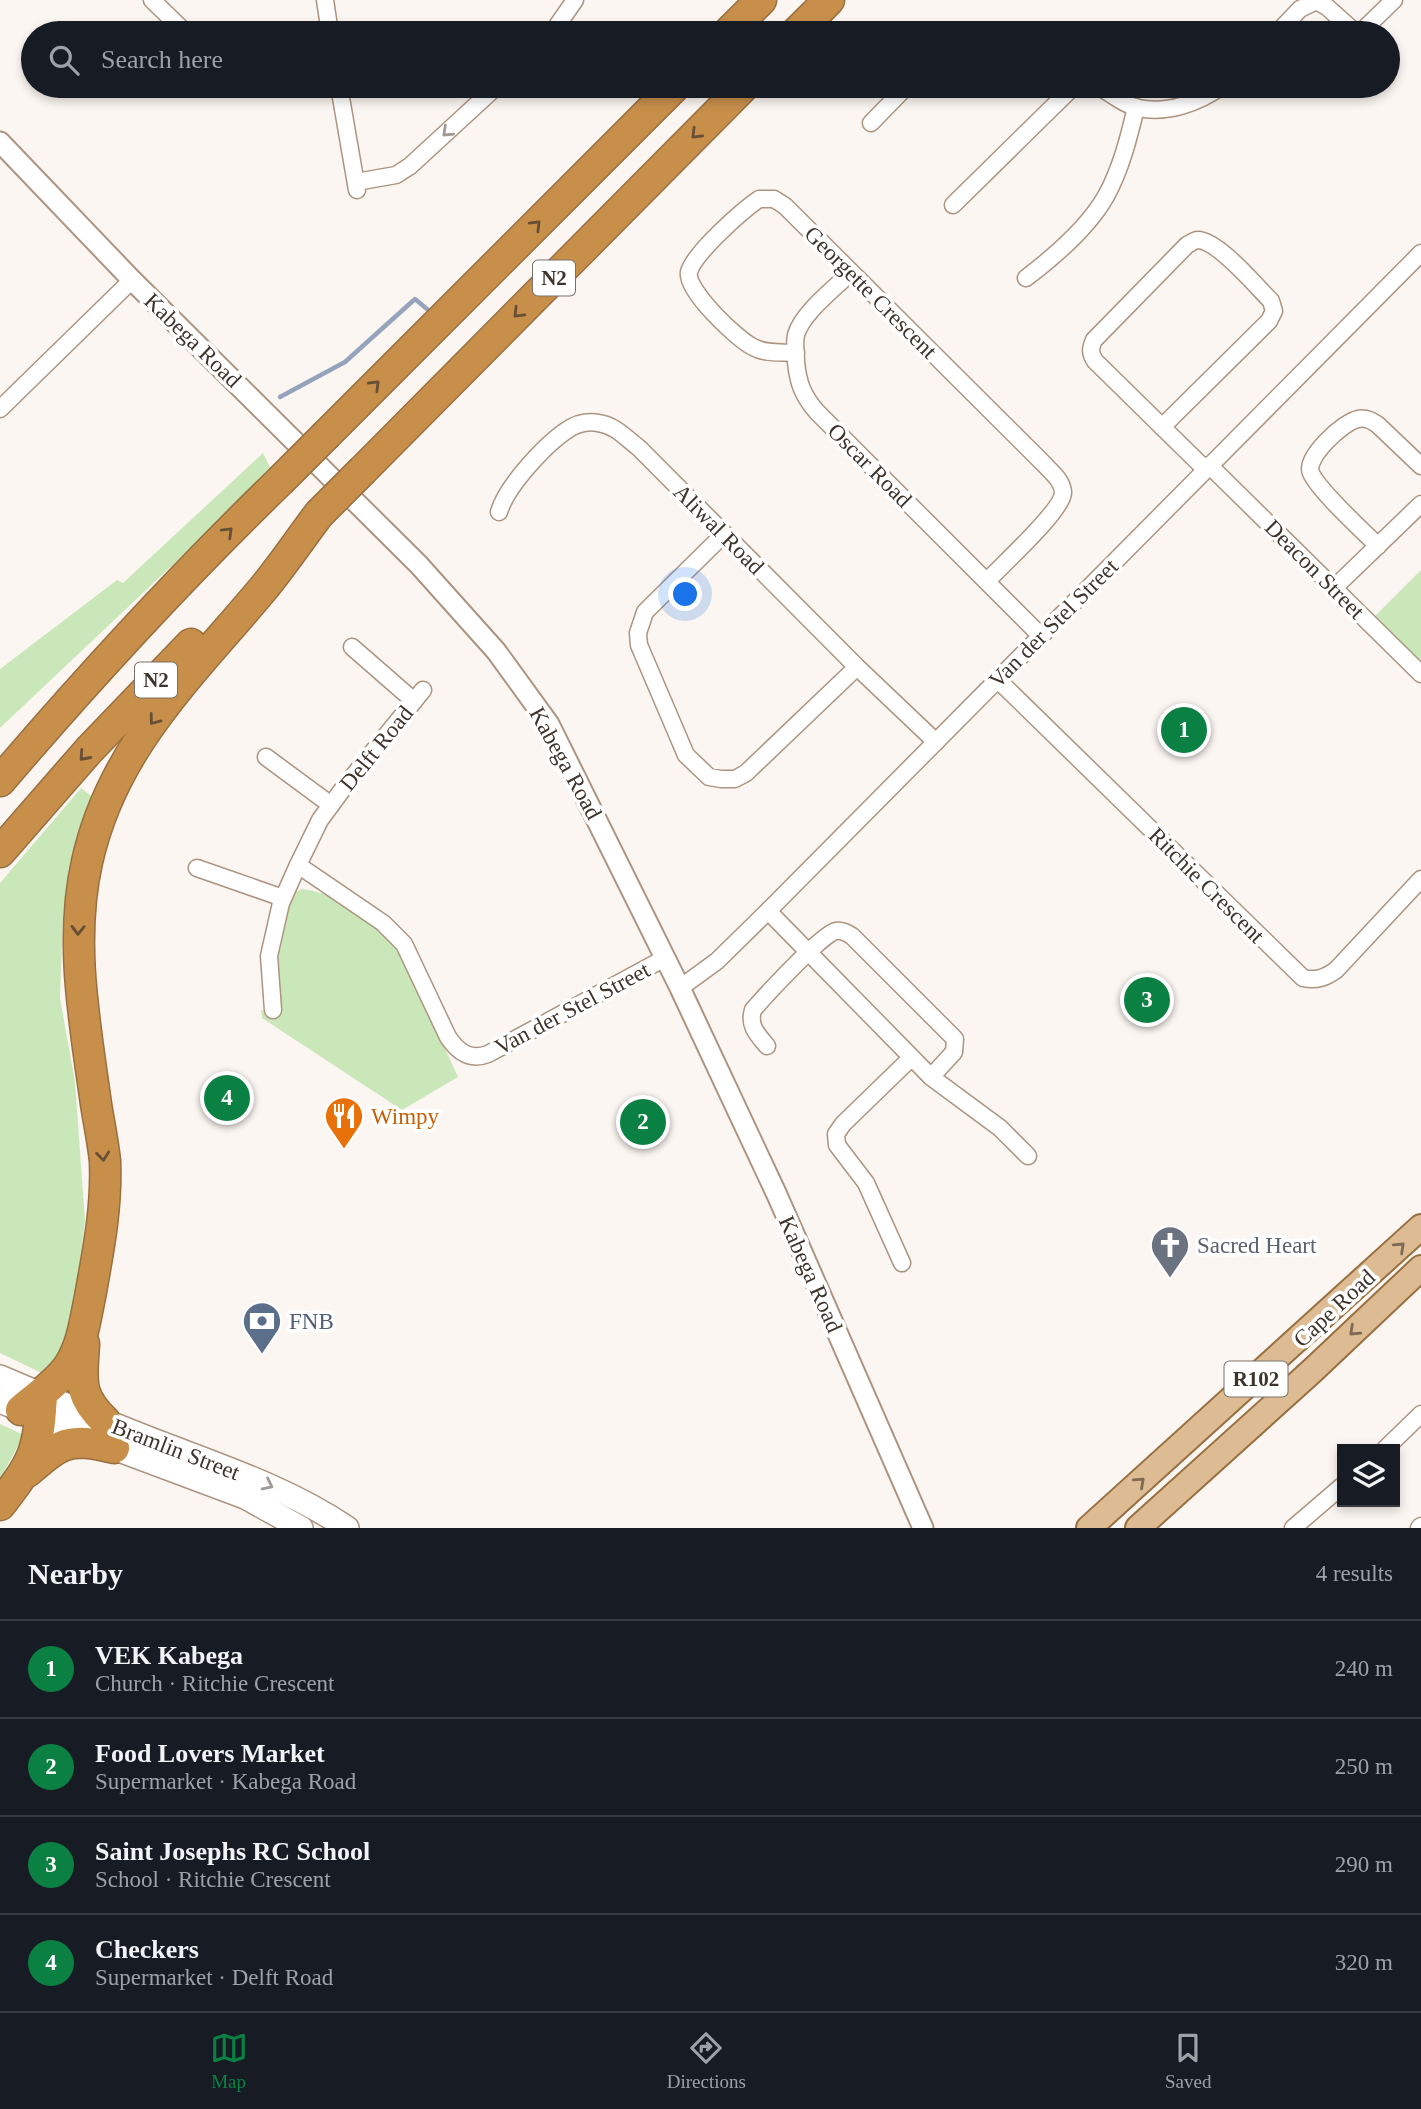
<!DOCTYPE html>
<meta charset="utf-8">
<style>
:root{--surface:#171b24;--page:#242831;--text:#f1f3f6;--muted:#9ea1a6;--line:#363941;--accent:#0b8043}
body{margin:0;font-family:Georgia,serif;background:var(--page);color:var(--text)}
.controls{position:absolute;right:21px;bottom:21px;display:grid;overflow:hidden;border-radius:0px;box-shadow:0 4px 10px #0003}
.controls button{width:63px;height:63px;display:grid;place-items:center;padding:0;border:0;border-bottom:2px solid var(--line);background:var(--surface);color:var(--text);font:35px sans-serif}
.you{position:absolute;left:686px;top:595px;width:24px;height:24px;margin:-18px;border:5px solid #fff;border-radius:50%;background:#1a73e8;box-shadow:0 0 0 10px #1a73e833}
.badge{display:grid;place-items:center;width:46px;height:46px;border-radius:50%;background:var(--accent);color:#fff;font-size:23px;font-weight:700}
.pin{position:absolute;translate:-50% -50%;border:4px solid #fff;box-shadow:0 2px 7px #0006}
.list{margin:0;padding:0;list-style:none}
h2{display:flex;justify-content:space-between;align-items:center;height:91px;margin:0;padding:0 28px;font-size:30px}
h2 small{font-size:23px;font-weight:400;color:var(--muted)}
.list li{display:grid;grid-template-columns:46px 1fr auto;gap:21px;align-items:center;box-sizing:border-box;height:98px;padding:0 28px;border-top:2px solid var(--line)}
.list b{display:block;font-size:26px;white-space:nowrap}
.list p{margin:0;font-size:23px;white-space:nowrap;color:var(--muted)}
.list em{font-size:23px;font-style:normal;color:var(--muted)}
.icon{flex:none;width:38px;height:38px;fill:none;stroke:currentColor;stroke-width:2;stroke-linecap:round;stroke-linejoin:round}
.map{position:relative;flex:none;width:1421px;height:1528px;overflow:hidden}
.search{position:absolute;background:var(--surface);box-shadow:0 4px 10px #0003;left:21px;right:21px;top:21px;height:77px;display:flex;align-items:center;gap:18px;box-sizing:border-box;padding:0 24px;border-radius:38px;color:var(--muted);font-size:26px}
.sheet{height:483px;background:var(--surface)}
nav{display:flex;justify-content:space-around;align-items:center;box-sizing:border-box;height:98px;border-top:2px solid var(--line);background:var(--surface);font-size:19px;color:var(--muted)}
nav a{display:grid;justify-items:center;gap:4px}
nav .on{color:var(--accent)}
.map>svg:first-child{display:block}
.green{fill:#cae7b9}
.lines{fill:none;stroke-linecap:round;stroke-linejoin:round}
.stream{stroke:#95a3bc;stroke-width:4.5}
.minor-casing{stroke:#ad9481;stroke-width:19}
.tertiary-casing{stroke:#ad9481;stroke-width:23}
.secondary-casing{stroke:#ad9481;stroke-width:26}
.primary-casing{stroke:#986f40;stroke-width:28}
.motorway-casing{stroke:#986f40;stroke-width:33}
.minor{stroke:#fff;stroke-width:16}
.tertiary{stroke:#fff;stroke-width:19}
.secondary{stroke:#fff;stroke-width:23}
.primary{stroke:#debc93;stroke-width:24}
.motorway{stroke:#c88f4b;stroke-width:30}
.motorway-bridge-casing{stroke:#986f40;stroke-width:33;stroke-linecap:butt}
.motorway-bridge{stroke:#c88f4b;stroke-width:30}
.oneway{stroke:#9e9a96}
.oneway2{stroke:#674f35}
.oneway3{stroke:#7e6a55}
.labels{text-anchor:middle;stroke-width:7;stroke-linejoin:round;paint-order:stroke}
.shield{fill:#fff;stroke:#78716b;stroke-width:2}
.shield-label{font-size:21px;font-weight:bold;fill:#3e342c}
.street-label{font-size:23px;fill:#3e342c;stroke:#fff}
.food-label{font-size:23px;fill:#c56008;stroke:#fff;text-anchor:start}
.worship-label{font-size:23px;fill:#5b616d;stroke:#fff;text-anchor:start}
.service-label{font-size:23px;fill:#4e5e75;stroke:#fff;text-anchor:start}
</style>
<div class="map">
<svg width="1421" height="1528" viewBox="0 0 1421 1528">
<rect width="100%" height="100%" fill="#fcf6f2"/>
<g class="green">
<path d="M263 453 272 471 0 728V669L117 580 123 583Z"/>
<path d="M1421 570V666L1373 618Z"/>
<path d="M81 788 98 801 76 855 63 915 60 998 75 1082 85 1221 72 1323 50 1377 0 1353V883Z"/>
<path d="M302 889C340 892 385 929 405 960L458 1077 402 1110 262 1018 261 1010 277 1016C276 986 268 901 302 889Z"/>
<path d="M0 1424 24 1435 0 1479Z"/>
</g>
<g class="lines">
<path class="stream" d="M280 397 345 362 415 299 427 309"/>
<g class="minor-casing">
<g id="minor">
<path d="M152 0 186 33"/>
<path d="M325 0 330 33"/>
<path d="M552 33 575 0"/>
<path d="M1277 33 1300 9 1316 1 1327 7 1356 33"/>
<path d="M1360 33 1394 0"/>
<path d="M339 86 357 190"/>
<path d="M1098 86C1110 93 1124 105 1138 108 1168 114 1198 103 1222 86"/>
<path d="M871 123 907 86"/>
<path d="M356 182 396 175 410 166 497 86"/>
<path d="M953 205 1074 86"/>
<path d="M850 273C834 289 802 313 796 335 794 344 796 354 796 362 798 383 803 396 817 412L1041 636"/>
<path d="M1026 278C1055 256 1088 228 1106 196 1121 169 1129 137 1136 107"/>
<path d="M796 353C782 352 765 354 753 347 738 340 685 290 689 272 694 253 743 210 759 199H774L785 206 1045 465C1052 473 1063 481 1063 493 1062 511 1002 565 987 581"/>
<path d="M0 409 132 280"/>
<path d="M1162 427 1269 321 1274 311 1271 301C1257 287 1217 239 1197 240 1195 240 1189 244 1187 245L1094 340C1090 349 1090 353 1095 361L1205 469"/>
<path d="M1209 465 1421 674"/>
<path d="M499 512C507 485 548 441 572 427 579 423 590 421 598 423 615 425 626 438 639 448L857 667 936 742"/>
<path d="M724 534 645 612 638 633 639 645 686 755 709 777 721 779H735L746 773 857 667"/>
<path d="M1378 546C1362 530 1319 491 1311 473 1304 458 1343 422 1358 419 1366 417 1372 421 1378 425L1421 466"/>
<path d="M1334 588 1421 504"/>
<path d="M352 647 414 701"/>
<path d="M997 679 1303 978C1316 981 1325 978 1336 970L1421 879"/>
<path d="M266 757 331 805"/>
<path d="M298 865 383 923 404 944 448 1037C458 1052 470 1061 488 1054L665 958"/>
<path d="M197 868 283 898"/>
<path d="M768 911 931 1077 1000 1128 1028 1156"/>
<path d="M680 988 717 961 768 911 1421 253"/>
<path d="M273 1010 269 956 281 903 298 865 320 820 345 786 423 690"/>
<path d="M767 1046C758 1035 748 1026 753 1010 764 997 823 933 836 931 842 930 847 933 852 936L955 1039 954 1052 931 1077"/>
<path d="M902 1263 866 1183 837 1145 836 1134 843 1124 911 1058"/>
<path d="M1385 1449 1421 1414"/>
<path d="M1293 1528 1342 1486"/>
<path d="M1419 1528 1421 1526"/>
</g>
</g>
<g class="tertiary-casing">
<path id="tertiary" d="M0 142 132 280 419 565 496 651 549 724 680 988 777 1195 923 1528"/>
</g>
<g class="secondary-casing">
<g id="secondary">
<path d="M0 1377C54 1400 108 1423 163 1444 226 1468 291 1490 347 1528"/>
<path d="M0 1401 114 1448 245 1497 301 1528"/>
</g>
</g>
<g class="primary-casing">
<g id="primary">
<path d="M1089 1528 1421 1227"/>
<path d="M1138 1528 1313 1370 1421 1268"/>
</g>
</g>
<g class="motorway-casing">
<g id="motorway">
<path d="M728 33 761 0"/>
<path d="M796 33 829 0"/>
<path d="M327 434 675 86"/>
<path d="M363 470 744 86"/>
<path d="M0 781C89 677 182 576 280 481"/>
<path d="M0 852 89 750 191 644"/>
<path d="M84 1344C82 1379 77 1395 105 1421"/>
<path d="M21 1410C36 1397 56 1384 68 1367 82 1347 85 1321 90 1297 98 1252 107 1208 105 1161 103 1142 99 1123 96 1104 85 1024 69 942 87 862 112 748 190 676 262 590 282 566 300 539 319 514"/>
<path d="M27 1472C62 1442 68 1437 114 1448"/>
<path d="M0 1505C34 1461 39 1451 42 1395"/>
</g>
</g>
<use href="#minor" class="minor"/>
<use href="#tertiary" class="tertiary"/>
<use href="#secondary" class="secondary"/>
<use href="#primary" class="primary"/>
<use href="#motorway" class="motorway"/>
<g class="motorway-bridge-casing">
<g id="motorway-bridge">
<path d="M280 481 327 434"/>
<path d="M319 514 363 470"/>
</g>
</g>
<use href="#motorway-bridge" class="motorway-bridge"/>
</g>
<defs><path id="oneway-chevron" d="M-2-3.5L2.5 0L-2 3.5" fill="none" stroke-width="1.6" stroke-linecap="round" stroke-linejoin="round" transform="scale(1.75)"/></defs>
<g class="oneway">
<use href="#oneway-chevron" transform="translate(447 132) rotate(137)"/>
<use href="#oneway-chevron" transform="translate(268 1485) rotate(26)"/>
</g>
<g class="oneway2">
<use href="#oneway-chevron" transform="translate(696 134) rotate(135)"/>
<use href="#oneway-chevron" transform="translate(536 225) rotate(-45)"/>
<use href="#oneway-chevron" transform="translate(518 313) rotate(135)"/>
<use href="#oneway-chevron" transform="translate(375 385) rotate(-45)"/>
<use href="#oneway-chevron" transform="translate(228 532) rotate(-44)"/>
<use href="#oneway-chevron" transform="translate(154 720) rotate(127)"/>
<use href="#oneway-chevron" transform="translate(84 756) rotate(132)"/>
<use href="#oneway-chevron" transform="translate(78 930) rotate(91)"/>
<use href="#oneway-chevron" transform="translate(103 1156) rotate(84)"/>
</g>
<g class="oneway3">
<use href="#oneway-chevron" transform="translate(1400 1247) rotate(-43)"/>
<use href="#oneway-chevron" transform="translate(1354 1331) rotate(137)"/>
<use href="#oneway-chevron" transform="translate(1140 1482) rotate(-42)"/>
</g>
<defs>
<g id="restaurant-pin" transform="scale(2.0125)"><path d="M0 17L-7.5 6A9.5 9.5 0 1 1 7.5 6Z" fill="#e8710a" stroke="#fff"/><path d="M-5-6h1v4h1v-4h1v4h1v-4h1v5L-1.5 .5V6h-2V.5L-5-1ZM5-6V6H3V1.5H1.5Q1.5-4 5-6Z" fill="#fff"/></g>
<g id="church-pin" transform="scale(2.0125)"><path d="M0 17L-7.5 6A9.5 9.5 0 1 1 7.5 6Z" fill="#6b7280" stroke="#fff"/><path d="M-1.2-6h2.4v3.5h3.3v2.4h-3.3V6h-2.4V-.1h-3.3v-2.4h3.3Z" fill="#fff"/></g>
<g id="bank-pin" transform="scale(2.0125)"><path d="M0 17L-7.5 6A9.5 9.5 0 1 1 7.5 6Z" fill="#5c6f8a" stroke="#fff"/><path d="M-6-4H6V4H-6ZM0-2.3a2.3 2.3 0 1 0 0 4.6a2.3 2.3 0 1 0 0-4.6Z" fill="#fff"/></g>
</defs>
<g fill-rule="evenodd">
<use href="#restaurant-pin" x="344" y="1116"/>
<use href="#church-pin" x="1170" y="1245"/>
<use href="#bank-pin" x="262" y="1321"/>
</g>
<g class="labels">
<g class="shield">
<rect x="533" y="260.5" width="42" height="35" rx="5"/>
<rect x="135" y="662.5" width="42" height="35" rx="5"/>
<rect x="1224.5" y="1361.5" width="63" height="35" rx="5"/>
</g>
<g class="shield-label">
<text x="554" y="285">N2</text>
<text x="156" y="687">N2</text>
<text x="1256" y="1386">R102</text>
</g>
<g class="street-label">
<text transform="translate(871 292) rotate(45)" y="8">Georgette Crescent</text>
<text transform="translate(193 340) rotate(44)" y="8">Kabega Road</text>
<text transform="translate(870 465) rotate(45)" y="8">Oscar Road</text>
<text transform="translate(719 529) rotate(45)" y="8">Aliwal Road</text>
<text transform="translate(1315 569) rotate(45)" y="8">Deacon Street</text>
<text transform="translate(1053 623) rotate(-45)" y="8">Van der Stel Street</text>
<text transform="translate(376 748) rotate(-51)" y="8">Delft Road</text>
<text transform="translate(566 763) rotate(61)" y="8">Kabega Road</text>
<text transform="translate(1207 885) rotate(45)" y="8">Ritchie Crescent</text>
<text transform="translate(572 1008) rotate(-28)" y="8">Van der Stel Street</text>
<text transform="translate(811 1274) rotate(66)" y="8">Kabega Road</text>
<text transform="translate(1334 1308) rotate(-43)" y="8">Cape Road</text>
<text transform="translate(176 1449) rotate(21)" y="8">Bramlin Street</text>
</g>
<g class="food-label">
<text x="371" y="1124">Wimpy</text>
</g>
<g class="worship-label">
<text x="1197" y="1253">Sacred Heart</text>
</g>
<g class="service-label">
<text x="289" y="1329">FNB</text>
</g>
</g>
</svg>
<div class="controls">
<button><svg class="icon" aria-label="layers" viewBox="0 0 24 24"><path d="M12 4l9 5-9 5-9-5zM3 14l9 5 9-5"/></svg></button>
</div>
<div class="you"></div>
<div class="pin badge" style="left:1184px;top:730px">1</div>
<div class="pin badge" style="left:643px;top:1122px">2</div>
<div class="pin badge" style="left:1147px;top:1000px">3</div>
<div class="pin badge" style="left:227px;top:1098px">4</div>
<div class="search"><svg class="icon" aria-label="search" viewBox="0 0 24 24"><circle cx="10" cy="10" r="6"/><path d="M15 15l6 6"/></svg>Search here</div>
</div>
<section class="sheet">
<h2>Nearby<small>4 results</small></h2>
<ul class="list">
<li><span class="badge">1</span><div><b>VEK Kabega</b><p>Church · Ritchie Crescent</p></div><em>240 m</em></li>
<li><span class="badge">2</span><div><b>Food Lovers Market</b><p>Supermarket · Kabega Road</p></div><em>250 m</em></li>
<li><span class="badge">3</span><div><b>Saint Josephs RC School</b><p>School · Ritchie Crescent</p></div><em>290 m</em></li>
<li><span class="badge">4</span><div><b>Checkers</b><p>Supermarket · Delft Road</p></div><em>320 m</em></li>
</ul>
</section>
<nav>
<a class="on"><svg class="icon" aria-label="map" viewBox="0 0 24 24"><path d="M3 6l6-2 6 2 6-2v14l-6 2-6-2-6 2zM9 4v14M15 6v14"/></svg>Map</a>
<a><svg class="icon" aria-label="directions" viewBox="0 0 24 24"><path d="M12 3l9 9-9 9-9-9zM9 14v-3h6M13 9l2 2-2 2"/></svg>Directions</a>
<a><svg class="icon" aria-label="saved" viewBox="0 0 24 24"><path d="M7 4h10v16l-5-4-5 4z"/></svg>Saved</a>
</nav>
